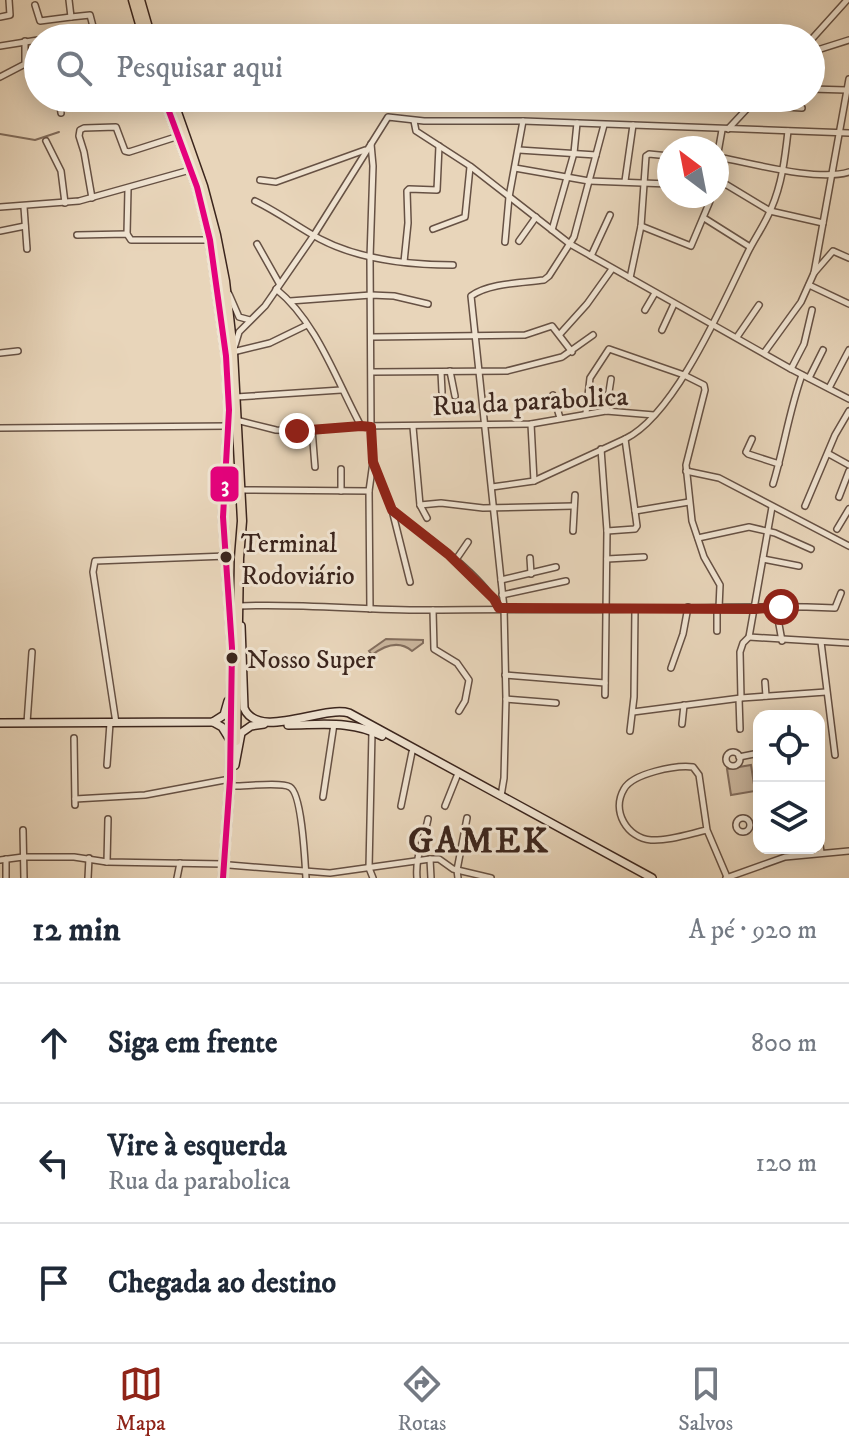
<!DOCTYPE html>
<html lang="pt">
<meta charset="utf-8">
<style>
:root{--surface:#fff;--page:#f6f6f7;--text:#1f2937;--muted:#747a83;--line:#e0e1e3;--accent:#8f2418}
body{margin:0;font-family:"IM FELL DW Pica",serif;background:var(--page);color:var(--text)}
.controls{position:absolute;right:24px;bottom:24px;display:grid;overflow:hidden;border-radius:16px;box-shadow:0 4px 20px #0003}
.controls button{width:72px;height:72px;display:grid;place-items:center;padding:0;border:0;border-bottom:2px solid var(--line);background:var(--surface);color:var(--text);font:40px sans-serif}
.compass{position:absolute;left:657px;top:136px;width:72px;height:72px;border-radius:50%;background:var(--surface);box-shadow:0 4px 20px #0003;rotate:328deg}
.stop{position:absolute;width:24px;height:24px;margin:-18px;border:6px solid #8f2418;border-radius:50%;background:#fff}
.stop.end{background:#8f2418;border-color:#fff;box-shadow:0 2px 8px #0008}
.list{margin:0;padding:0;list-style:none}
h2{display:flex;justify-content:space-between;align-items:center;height:104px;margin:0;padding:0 32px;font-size:34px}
h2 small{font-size:26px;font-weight:400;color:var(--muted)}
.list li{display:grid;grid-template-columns:52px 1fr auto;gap:24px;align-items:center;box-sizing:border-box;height:120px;padding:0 32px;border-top:2px solid var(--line)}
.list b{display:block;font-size:30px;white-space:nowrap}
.list p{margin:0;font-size:26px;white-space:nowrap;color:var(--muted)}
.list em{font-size:26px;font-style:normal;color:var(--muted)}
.icon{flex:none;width:44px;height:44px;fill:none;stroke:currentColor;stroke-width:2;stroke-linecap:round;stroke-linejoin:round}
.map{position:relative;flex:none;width:849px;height:878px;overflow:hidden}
.search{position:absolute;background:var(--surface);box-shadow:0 4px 20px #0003;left:24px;right:24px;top:24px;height:88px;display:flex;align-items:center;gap:20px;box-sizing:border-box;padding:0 28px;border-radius:44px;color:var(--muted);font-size:30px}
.sheet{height:464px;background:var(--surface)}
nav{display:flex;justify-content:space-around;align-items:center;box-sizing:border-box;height:112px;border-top:2px solid var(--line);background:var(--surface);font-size:22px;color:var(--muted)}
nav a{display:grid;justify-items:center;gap:4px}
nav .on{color:var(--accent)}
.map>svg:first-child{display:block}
.green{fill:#cbb79f;stroke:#836e5e;stroke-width:2}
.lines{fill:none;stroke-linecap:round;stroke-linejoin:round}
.stream{stroke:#7f6b5b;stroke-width:2}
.minor-casing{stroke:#665144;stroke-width:8}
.secondary-casing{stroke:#3b251d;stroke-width:10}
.primary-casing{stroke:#3b251d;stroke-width:11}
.minor{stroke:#f0e4d2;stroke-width:5}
.secondary{stroke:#f0e4d2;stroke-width:7}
.primary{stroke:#e8d5ba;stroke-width:8}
.bus-1-casing{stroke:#f0e4d2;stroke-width:12}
.bus-1{stroke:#e5007d;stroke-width:6}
.route{stroke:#8f2418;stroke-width:10}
.bus-dot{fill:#3b251d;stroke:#f0e4d2;stroke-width:3}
.labels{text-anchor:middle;stroke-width:6;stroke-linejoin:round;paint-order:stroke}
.bus-label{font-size:26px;fill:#3b251d;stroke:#f0e4d2;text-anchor:start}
.street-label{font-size:28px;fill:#3b251d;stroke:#f0e4d2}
.district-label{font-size:36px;font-weight:bold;letter-spacing:2px;fill:#3b251d;stroke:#f0e4d2}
.line-badge{stroke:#f0e4d2;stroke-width:3}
.badge-label{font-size:22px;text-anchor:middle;font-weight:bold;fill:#fff}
</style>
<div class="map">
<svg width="849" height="878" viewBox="0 0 849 878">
<rect width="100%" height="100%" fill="#e8d5ba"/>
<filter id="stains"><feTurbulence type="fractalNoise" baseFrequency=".0025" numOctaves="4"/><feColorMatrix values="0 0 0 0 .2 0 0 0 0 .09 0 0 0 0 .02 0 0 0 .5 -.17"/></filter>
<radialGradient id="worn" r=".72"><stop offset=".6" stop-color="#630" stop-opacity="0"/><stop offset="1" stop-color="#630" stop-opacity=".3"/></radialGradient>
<g class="green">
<path d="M386 639 423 640V643L412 651C399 640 385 645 372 655L369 651Z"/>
<path d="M751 765 755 791 731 795 727 769Z"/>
</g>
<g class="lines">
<path class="stream" d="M0 134 35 140 59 132"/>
<g class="minor-casing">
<g id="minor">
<path d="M69 0 71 17 90 15 96 38"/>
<path d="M35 5 40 21 71 17"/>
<path d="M0 17 10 15 9 0"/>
<path d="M51 38 95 31"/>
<path d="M811 40 847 0"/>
<path d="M0 46 38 40"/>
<path d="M811 52 849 40"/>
<path d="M0 77 25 64V41"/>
<path d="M811 89 846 90"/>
<path d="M59 98 61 113"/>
<path d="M751 105 802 108"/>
<path d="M414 121 416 131 470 166 570 244 791 369 849 399"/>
<path d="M728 129 757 98"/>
<path d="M46 141 61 171 65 203"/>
<path d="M519 150 596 155"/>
<path d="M718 157C751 163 817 182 849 172"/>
<path d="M717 158 722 130"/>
<path d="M515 168 589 181 669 184"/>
<path d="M717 179 770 211 823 223"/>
<path d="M260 180 276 182 365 150"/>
<path d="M625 181 633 125"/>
<path d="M92 198 84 152 79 136 80 130 84 128 116 127 125 151 129 152 179 136"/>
<path d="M255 201C278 212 298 227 320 239 360 260 408 265 453 265"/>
<path d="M0 207 79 201 190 170"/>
<path d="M24 207 27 249"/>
<path d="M704 218 750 247"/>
<path d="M641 226 691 246 710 201 706 196"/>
<path d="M433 229 465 217 470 167"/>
<path d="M552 230 574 153 577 123"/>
<path d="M0 231 25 226"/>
<path d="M127 234 128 189"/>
<path d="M77 235 127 234 131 240H209"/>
<path d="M519 241 536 217"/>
<path d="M505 242 509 197 523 121"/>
<path d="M257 244 279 283"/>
<path d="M591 256 610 215"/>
<path d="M404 262 408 223 407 191 409 189 437 190 439 146"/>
<path d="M814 273 833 251 849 258"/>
<path d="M630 278 641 226 646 156 649 154 669 156"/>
<path d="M809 285 849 304"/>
<path d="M276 289C317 322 336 380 361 426"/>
<path d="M229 294 239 317 250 320"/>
<path d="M290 301 371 295 394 296 428 304"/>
<path d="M645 310 655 293"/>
<path d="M307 325 270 343 233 352 239 332 265 306 314 235 388 117 424 121H523L849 133"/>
<path d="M662 330 674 304"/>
<path d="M560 334 587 304 612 269"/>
<path d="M372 337 525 335 552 326 572 352"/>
<path d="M737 337 759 305"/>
<path d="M0 353 18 351"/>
<path d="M764 353 801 302 814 273 849 79"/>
<path d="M791 369 804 344 812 310"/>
<path d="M450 371 455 396"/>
<path d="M372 372 507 371 562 357 593 335"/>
<path d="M441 372 442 392"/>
<path d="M809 378 823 350"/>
<path d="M829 388 849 350"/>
<path d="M553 395 560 418"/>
<path d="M236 397 341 390"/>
<path d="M606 411 611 379"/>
<path d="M586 413 590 378 609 349 684 375 704 385 705 390 686 465 692 521 704 557 720 585 719 608"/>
<path d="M236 420 276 430 297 431 361 426 531 424 606 411 654 415"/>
<path d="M531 424 534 481"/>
<path d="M413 427 420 505 427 518"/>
<path d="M0 428 228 426"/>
<path d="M312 429 315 467"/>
<path d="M625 439 635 511 689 502"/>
<path d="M752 439 746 452 748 454 779 464"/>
<path d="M601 449 607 531 605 695"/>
<path d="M829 454 849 465"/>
<path d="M373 462 392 510 410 582"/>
<path d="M341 469V491"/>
<path d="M686 471 719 478 849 546"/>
<path d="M773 484C784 448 789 411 802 375"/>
<path d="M492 487 534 481 625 439C675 415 723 303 748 252 755 238 765 224 771 209 782 184 785 158 788 131"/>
<path d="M241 490 369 491"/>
<path d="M839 497 849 471"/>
<path d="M420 505 441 503 483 508 574 506"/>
<path d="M805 506 835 435 849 411"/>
<path d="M392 510C425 537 479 571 499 608"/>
<path d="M837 529 849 509"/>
<path d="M573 531 575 495"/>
<path d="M607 531 635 529 637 526 635 511"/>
<path d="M698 538 749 527 775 533 811 549"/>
<path d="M530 558 531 574"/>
<path d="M607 559 644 557"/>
<path d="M763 559 799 566"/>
<path d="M455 561 468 542"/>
<path d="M501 580 556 567"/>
<path d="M502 595 566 581"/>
<path d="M240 606C305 603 369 611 434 610 501 609 568 610 635 609 701 608 768 605 835 608L841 593"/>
<path d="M776 608 782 641"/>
<path d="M370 609 369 491 373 462 371 427 370 258 373 166 371 144"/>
<path d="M433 610 434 649 457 663 469 680 465 701 459 711"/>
<path d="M717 631V608"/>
<path d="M749 637 849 643"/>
<path d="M821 642 835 755"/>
<path d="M671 668 683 634 688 607"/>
<path d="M505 675 605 683"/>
<path d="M765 682 766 696"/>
<path d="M741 698 740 652 743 643 749 637 772 507"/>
<path d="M506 699 556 703"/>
<path d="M739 699 740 729"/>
<path d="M633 712 741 698 826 692"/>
<path d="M27 723 32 652"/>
<path d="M116 723 93 572 95 561 227 556"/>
<path d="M682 724 684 705"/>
<path d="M630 731 634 697 635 609"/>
<path d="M372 732 369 868 373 878"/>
<path d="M74 738 75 805"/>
<circle cx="733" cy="759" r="7"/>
<path d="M739 757 759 753"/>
<path d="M107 765 110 723"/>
<path d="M235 786C247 786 281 782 290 787 302 794 305 862 306 878"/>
<path d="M501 796 504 778 506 699 504 608 471 296C489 283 522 283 544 280L549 276 574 237 604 125"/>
<path d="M323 797 334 724"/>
<path d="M75 799 145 795 230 779"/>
<path d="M401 806 412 752"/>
<path d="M445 806 457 776"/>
<circle cx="743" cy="825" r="7"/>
<path d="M23 830 24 878"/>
<path d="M707 830C689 834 669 841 651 840 627 838 611 811 624 789 633 773 676 765 693 767L699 775 707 830 727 877"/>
<path d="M819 838 821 852"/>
<path d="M6 859V878"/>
<path d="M430 859 431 878"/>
<path d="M0 860 23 857H74L107 862 223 864"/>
<path d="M107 862 108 819"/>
<path d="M229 865 330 873 430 859H439L453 869 491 878"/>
<path d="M88 878 89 858"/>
<path d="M177 878 180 863"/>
<path d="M417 878C415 857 424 839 428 819"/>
<path d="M458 878 457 870 467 818"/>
<path d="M726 878 785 857 849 851"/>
</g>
</g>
<g class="secondary-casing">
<g id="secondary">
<path d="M241 626 244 708C258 741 323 705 349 713L652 878"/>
<path d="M213 722 222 727 230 740"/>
<path d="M0 723 213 722 224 715 228 701"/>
<path d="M288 725C321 725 352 720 382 736"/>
<path d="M235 765 241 733 251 726 264 724"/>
</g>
</g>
<g class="primary-casing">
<g id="primary">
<path d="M133 0 144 38"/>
<path d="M140 0 151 38"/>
<path d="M164 98 197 187 210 240 226 356 229 410 223 517 232 648 230 779 223 878"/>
<path d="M172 98 203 186 216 235 225 281 233 352 242 521 239 558 236 741"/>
</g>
</g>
<use href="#minor" class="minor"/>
<use href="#secondary" class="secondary"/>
<use href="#primary" class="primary"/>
<g class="bus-1-casing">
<path id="bus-1" d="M164 98 197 187 210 240 226 356 229 410 223 517 232 648 230 779 223 878"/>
</g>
<use href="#bus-1" class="bus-1"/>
</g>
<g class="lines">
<path class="route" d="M297 431 361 426 371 427 373 462 392 510 448 554 494 599 499 608 755 609 781 607"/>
</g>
<g class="bus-dot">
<circle cx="226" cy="557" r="7"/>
<circle cx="232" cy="658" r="7"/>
</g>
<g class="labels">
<g class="bus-label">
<text x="241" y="552">Terminal<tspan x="241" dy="32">Rodoviário</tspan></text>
<text x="247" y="668">Nosso Super</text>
</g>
<g class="street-label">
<text transform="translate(530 400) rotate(-3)" y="10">Rua da parabolica</text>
</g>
<g class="district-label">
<text x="479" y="852">GAMEK</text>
</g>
</g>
<rect class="line-badge" x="209" y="465" width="31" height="38" rx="8" fill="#e5007d"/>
<g class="badge-label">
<text x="225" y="492">3</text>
</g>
<rect width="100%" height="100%" filter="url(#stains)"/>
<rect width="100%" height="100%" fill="url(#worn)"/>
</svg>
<div class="controls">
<button><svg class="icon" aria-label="locate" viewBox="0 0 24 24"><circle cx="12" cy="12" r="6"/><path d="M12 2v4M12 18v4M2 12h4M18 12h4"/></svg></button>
<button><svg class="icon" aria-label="layers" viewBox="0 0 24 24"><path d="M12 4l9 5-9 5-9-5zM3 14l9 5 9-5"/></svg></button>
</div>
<svg class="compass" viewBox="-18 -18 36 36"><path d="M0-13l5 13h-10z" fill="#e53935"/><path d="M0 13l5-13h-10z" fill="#747a83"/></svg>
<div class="stop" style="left:781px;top:607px"></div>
<div class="stop end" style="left:297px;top:431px"></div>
<div class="search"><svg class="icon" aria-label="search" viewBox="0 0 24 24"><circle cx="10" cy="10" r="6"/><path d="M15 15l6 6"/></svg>Pesquisar aqui</div>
</div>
<section class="sheet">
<h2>12 min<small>A pé · 920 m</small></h2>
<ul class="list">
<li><svg class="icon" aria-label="ahead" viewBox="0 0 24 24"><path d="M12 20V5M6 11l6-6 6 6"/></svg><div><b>Siga em frente</b></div><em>800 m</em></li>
<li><svg class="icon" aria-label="left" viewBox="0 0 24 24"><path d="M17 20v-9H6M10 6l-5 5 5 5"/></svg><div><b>Vire à esquerda</b><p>Rua da parabolica</p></div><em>120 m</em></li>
<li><svg class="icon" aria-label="arrive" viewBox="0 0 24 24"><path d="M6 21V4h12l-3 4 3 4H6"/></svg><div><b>Chegada ao destino</b></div></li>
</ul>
</section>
<nav>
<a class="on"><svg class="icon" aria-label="map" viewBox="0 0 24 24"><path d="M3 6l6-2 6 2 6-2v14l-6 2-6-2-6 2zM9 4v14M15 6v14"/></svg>Mapa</a>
<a><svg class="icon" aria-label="directions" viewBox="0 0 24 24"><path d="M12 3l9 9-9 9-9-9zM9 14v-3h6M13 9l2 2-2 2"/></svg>Rotas</a>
<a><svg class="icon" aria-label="saved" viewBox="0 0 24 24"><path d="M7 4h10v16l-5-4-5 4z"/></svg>Salvos</a>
</nav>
